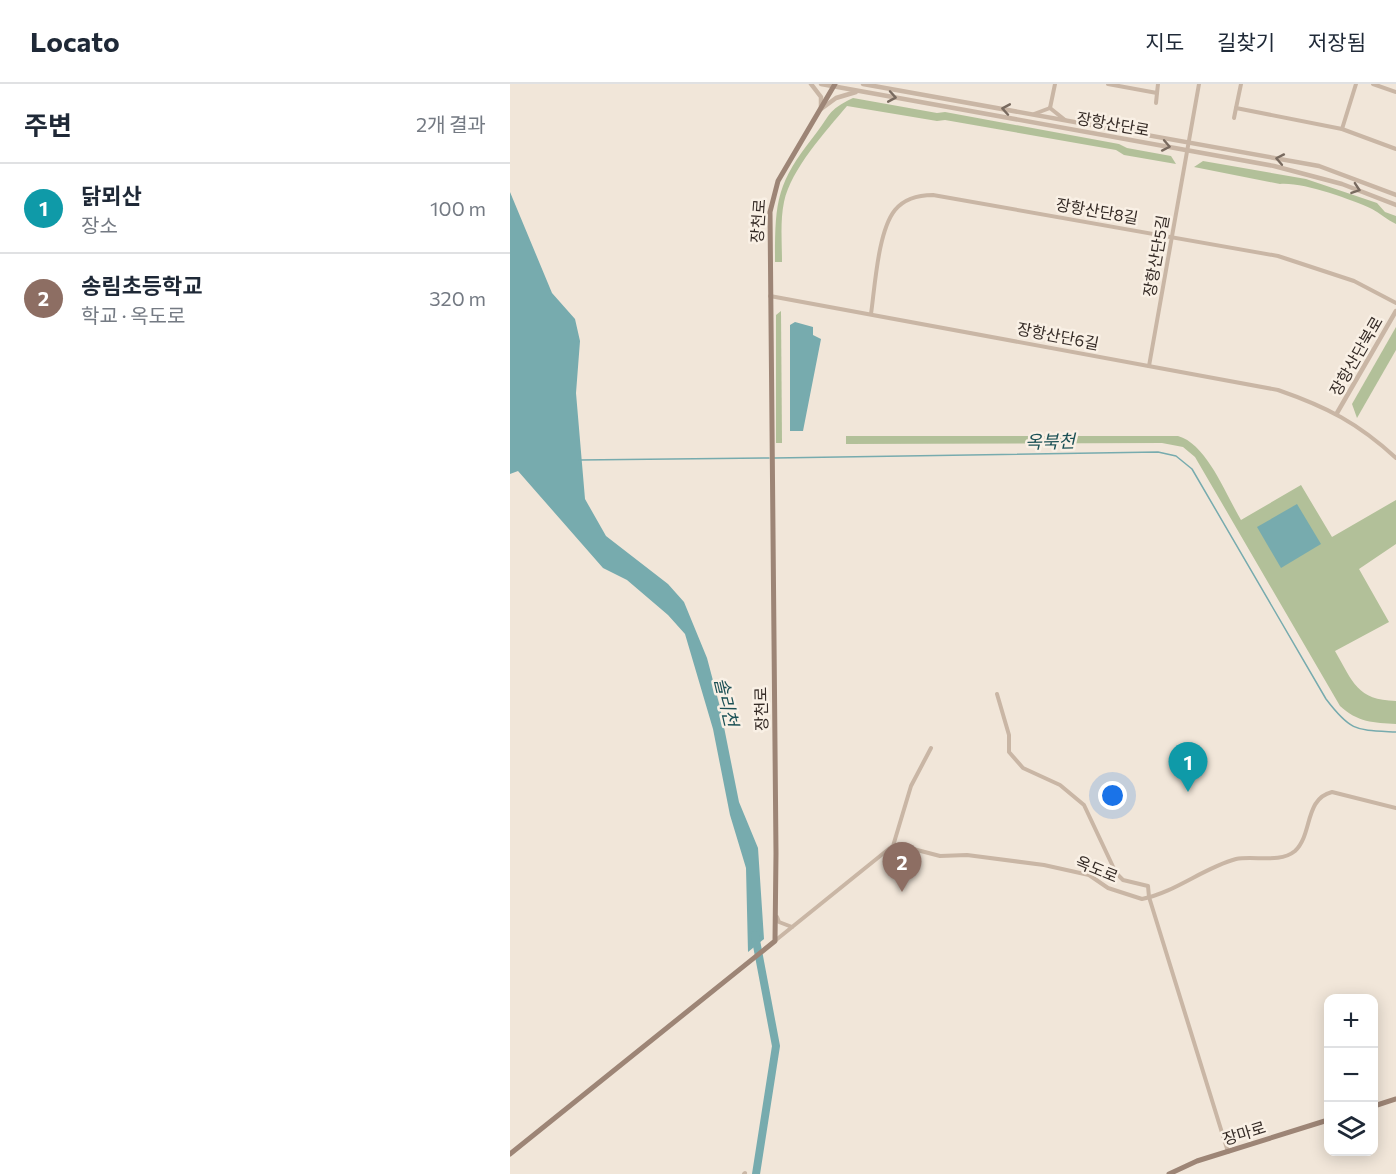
<!DOCTYPE html>
<html lang="ko">
<meta charset="utf-8">
<style>
:root{--surface:#fff;--page:#f2f2f3;--text:#1f2937;--muted:#747a83;--line:#e0e1e3;--accent:#1c5156}
body{margin:0;font-family:Commissioner,"Noto Sans KR",sans-serif;background:var(--page);color:var(--text)}
.controls{position:absolute;right:18px;bottom:18px;display:grid;overflow:hidden;border-radius:12px;box-shadow:0 3px 15px #0003}
.controls button{width:54px;height:54px;display:grid;place-items:center;padding:0;border:0;border-bottom:2px solid var(--line);background:var(--surface);color:var(--text);font:30px sans-serif}
.you{position:absolute;left:603px;top:712px;width:21px;height:21px;margin:-15px;border:4px solid #fff;border-radius:50%;background:#1a73e8;box-shadow:0 0 0 9px #1a73e833}
.badge{display:grid;place-items:center;width:39px;height:39px;border-radius:50%;background:var(--accent);color:#fff;font-size:20px;font-weight:700}
.pin{position:absolute;translate:-50% -50px;filter:drop-shadow(0 2px 3px #0008)}
.pin::after{content:'';position:absolute;top:32px;width:21px;height:18px;background:inherit;clip-path:polygon(0 0,100% 0,50% 100%)}
.list{margin:0;padding:0;list-style:none}
h2{display:flex;justify-content:space-between;align-items:center;height:78px;margin:0;padding:0 24px;font-size:26px}
h2 small{font-size:20px;font-weight:400;color:var(--muted)}
.list li{display:grid;grid-template-columns:39px 1fr auto;gap:18px;align-items:center;box-sizing:border-box;height:90px;padding:0 24px;border-top:2px solid var(--line)}
.list b{display:block;font-size:22px;white-space:nowrap}
.list p{margin:0;font-size:20px;white-space:nowrap;color:var(--muted)}
.list em{font-size:20px;font-style:normal;color:var(--muted)}
.icon{flex:none;width:33px;height:33px;fill:none;stroke:currentColor;stroke-width:2;stroke-linecap:round;stroke-linejoin:round}
.map{position:relative;flex:none;width:886px;height:1090px;overflow:hidden}
header{display:flex;align-items:center;gap:36px;box-sizing:border-box;height:84px;padding:0 30px;background:var(--surface);border-bottom:2px solid var(--line)}
header strong{font-size:28px}
nav{display:flex;gap:33px;margin-inline-start:auto;font-size:21px}
main{display:flex}
aside{flex:1;background:var(--surface)}
.map>svg:first-child{display:block}
.green{fill:#b2c099}
.water{fill:#77abae}
.lines{fill:none;stroke-linecap:round;stroke-linejoin:round}
.stream{stroke:#77abae;stroke-width:1.5}
.river{stroke:#77abae;stroke-width:8}
.minor{stroke:#c9b6a5;stroke-width:4}
.tertiary{stroke:#c9b6a5;stroke-width:4.5}
.secondary{stroke:#9d8576;stroke-width:5}
.oneway{stroke:#786a5f}
.labels{text-anchor:middle;stroke-width:5;stroke-linejoin:round;paint-order:stroke}
.street-label{font-size:16px;fill:#352b26;stroke:#f9f0e5}
.water-label{font-size:18px;font-style:italic;fill:#1c5156;stroke:#f9f0e5}
</style>
<header>
<strong>Locato</strong>
<nav><a>지도</a><a>길찾기</a><a>저장됨</a></nav>
</header>
<main>
<aside>
<h2>주변<small>2개 결과</small></h2>
<ul class="list">
<li><span class="badge" style="background:#0f9aa8">1</span><div><b>닭뫼산</b><p>장소</p></div><em>100 m</em></li>
<li><span class="badge" style="background:#8d6e63">2</span><div><b>송림초등학교</b><p>학교 · 옥도로</p></div><em>320 m</em></li>
</ul>
</aside>
<div class="map">
<svg width="886" height="1090" viewBox="0 0 886 1090">
<rect width="100%" height="100%" fill="#f1e6d9"/>
<g class="green">
<path d="M343 14 427 29 435 28 609 60 617 64 661 72 666 80 614 71 606 66 435 36 427 37 337 22C316 47 281 85 274 118 270 137 272 158 272 178H265C265 118 266 100 304 52 321 31 316 27 343 14Z"/>
<path d="M693 77 796 95 867 119 875 128 886 132V140C877 136 870 129 862 125 840 115 793 98 770 100L684 83Z"/>
<path d="M271 227 272 359H266V231Z"/>
<path d="M886 243V266L847 334 842 320Z"/>
<path d="M336 352H668C697 360 716 411 731 436L791 401 822 453 886 416V460L849 485 879 538 825 567C843 598 847 616 886 617V640C864 639 847 638 830 622L685 373 673 363 652 359 336 360Z"/>
</g>
<g class="water">
<path d="M0 108 42 209 65 235 70 257 66 309 75 415 96 452 158 500 174 518 197 574 210 623 229 718 248 764 254 855 238 868 236 784 220 731 203 645 175 550 158 531 117 496 93 484 8 387 0 390Z"/>
<path d="M285 238 303 243V251L311 255 293 347H280V241Z"/>
<path d="M787 420 811 460 771 484 747 443Z"/>
</g>
<g class="lines">
<g class="stream">
<path d="M264 374 648 368 666 372 682 385 816 615C841 648 846 646 886 648"/>
<path d="M69 376 259 374"/>
</g>
<path class="river" d="M245 851 266 962 246 1090"/>
<g class="minor">
<path d="M598 0 647 9 648 0"/>
<path d="M731 0 726 24 832 45 886 65"/>
<path d="M863 0 886 8"/>
<path d="M646 19 647 9"/>
<path d="M540 24 545 0"/>
<path d="M540 24 555 36"/>
<path d="M524 30 540 24"/>
<path d="M724 34 726 24"/>
<path d="M832 45 846 0"/>
<path d="M260 212 768 306C817 323 848 339 886 374"/>
<path d="M361 230C365 202 368 147 385 126 395 114 409 111 423 111L768 172 844 197 886 219"/>
<path d="M639 282 689 0"/>
<path d="M487 610 499 651V668L513 684 550 701 574 721 606 789 613 796 638 802 639 813 718 1068"/>
<path d="M383 762 401 702 421 664"/>
<path d="M267 833 269 838 282 843"/>
<path d="M266 856 380 764 388 761 430 772 457 771 534 781 579 791 598 804 632 815C666 808 693 784 726 775 744 771 769 780 785 767 803 750 794 715 822 708L886 724"/>
<path d="M234 1090 235 1089"/>
</g>
<g class="tertiary">
<path d="M301 0 311 13V23"/>
<path d="M311 0 764 82 832 100 886 121"/>
<path d="M353 0 809 82 886 111"/>
<path d="M311 25 326 14 346 8"/>
<path d="M827 329 886 227"/>
</g>
<g class="secondary">
<path d="M864 1022 886 1015"/>
<path d="M0 1070 265 857 266 769 260 128 268 97 325 0"/>
<path d="M659 1090 687 1077 818 1036"/>
</g>
</g>
<defs><path id="oneway-chevron" d="M-2-3.5L2.5 0L-2 3.5" fill="none" stroke-width="1.6" stroke-linecap="round" stroke-linejoin="round" transform="scale(1.5)"/></defs>
<g class="oneway">
<use href="#oneway-chevron" transform="translate(382 13) rotate(10)"/>
<use href="#oneway-chevron" transform="translate(496 25) rotate(-170)"/>
<use href="#oneway-chevron" transform="translate(656 62) rotate(11)"/>
<use href="#oneway-chevron" transform="translate(770 75) rotate(-169)"/>
<use href="#oneway-chevron" transform="translate(846 105) rotate(19)"/>
</g>
<g class="labels">
<g class="street-label">
<text transform="translate(603 40) rotate(10)" y="6">장항산단로</text>
<text transform="translate(587 127) rotate(10)" y="6">장항산단8길</text>
<text transform="translate(248 137) rotate(-86)" y="6">장천로</text>
<text transform="translate(646 172) rotate(-80)" y="6">장항산단5길</text>
<text transform="translate(548 252) rotate(11)" y="6">장항산단6길</text>
<text transform="translate(846 272) rotate(-60)" y="6">장항산단북로</text>
<text transform="translate(251 625) rotate(-91)" y="6">장천로</text>
<text transform="translate(587 785) rotate(22)" y="6">옥도로</text>
<text transform="translate(734 1049) rotate(-17)" y="6">장마로</text>
</g>
<g class="water-label">
<text transform="translate(540 358) rotate(-1)" y="6">옥북천</text>
<text transform="translate(216 618) rotate(77)" y="6">솔리천</text>
</g>
</g>
</svg>
<div class="controls">
<button>+</button>
<button>−</button>
<button><svg class="icon" aria-label="layers" viewBox="0 0 24 24"><path d="M12 4l9 5-9 5-9-5zM3 14l9 5 9-5"/></svg></button>
</div>
<div class="you"></div>
<div class="pin badge" style="left:678px;top:708px;background:#0f9aa8">1</div>
<div class="pin badge" style="left:392px;top:808px;background:#8d6e63">2</div>
</div>
</main>
